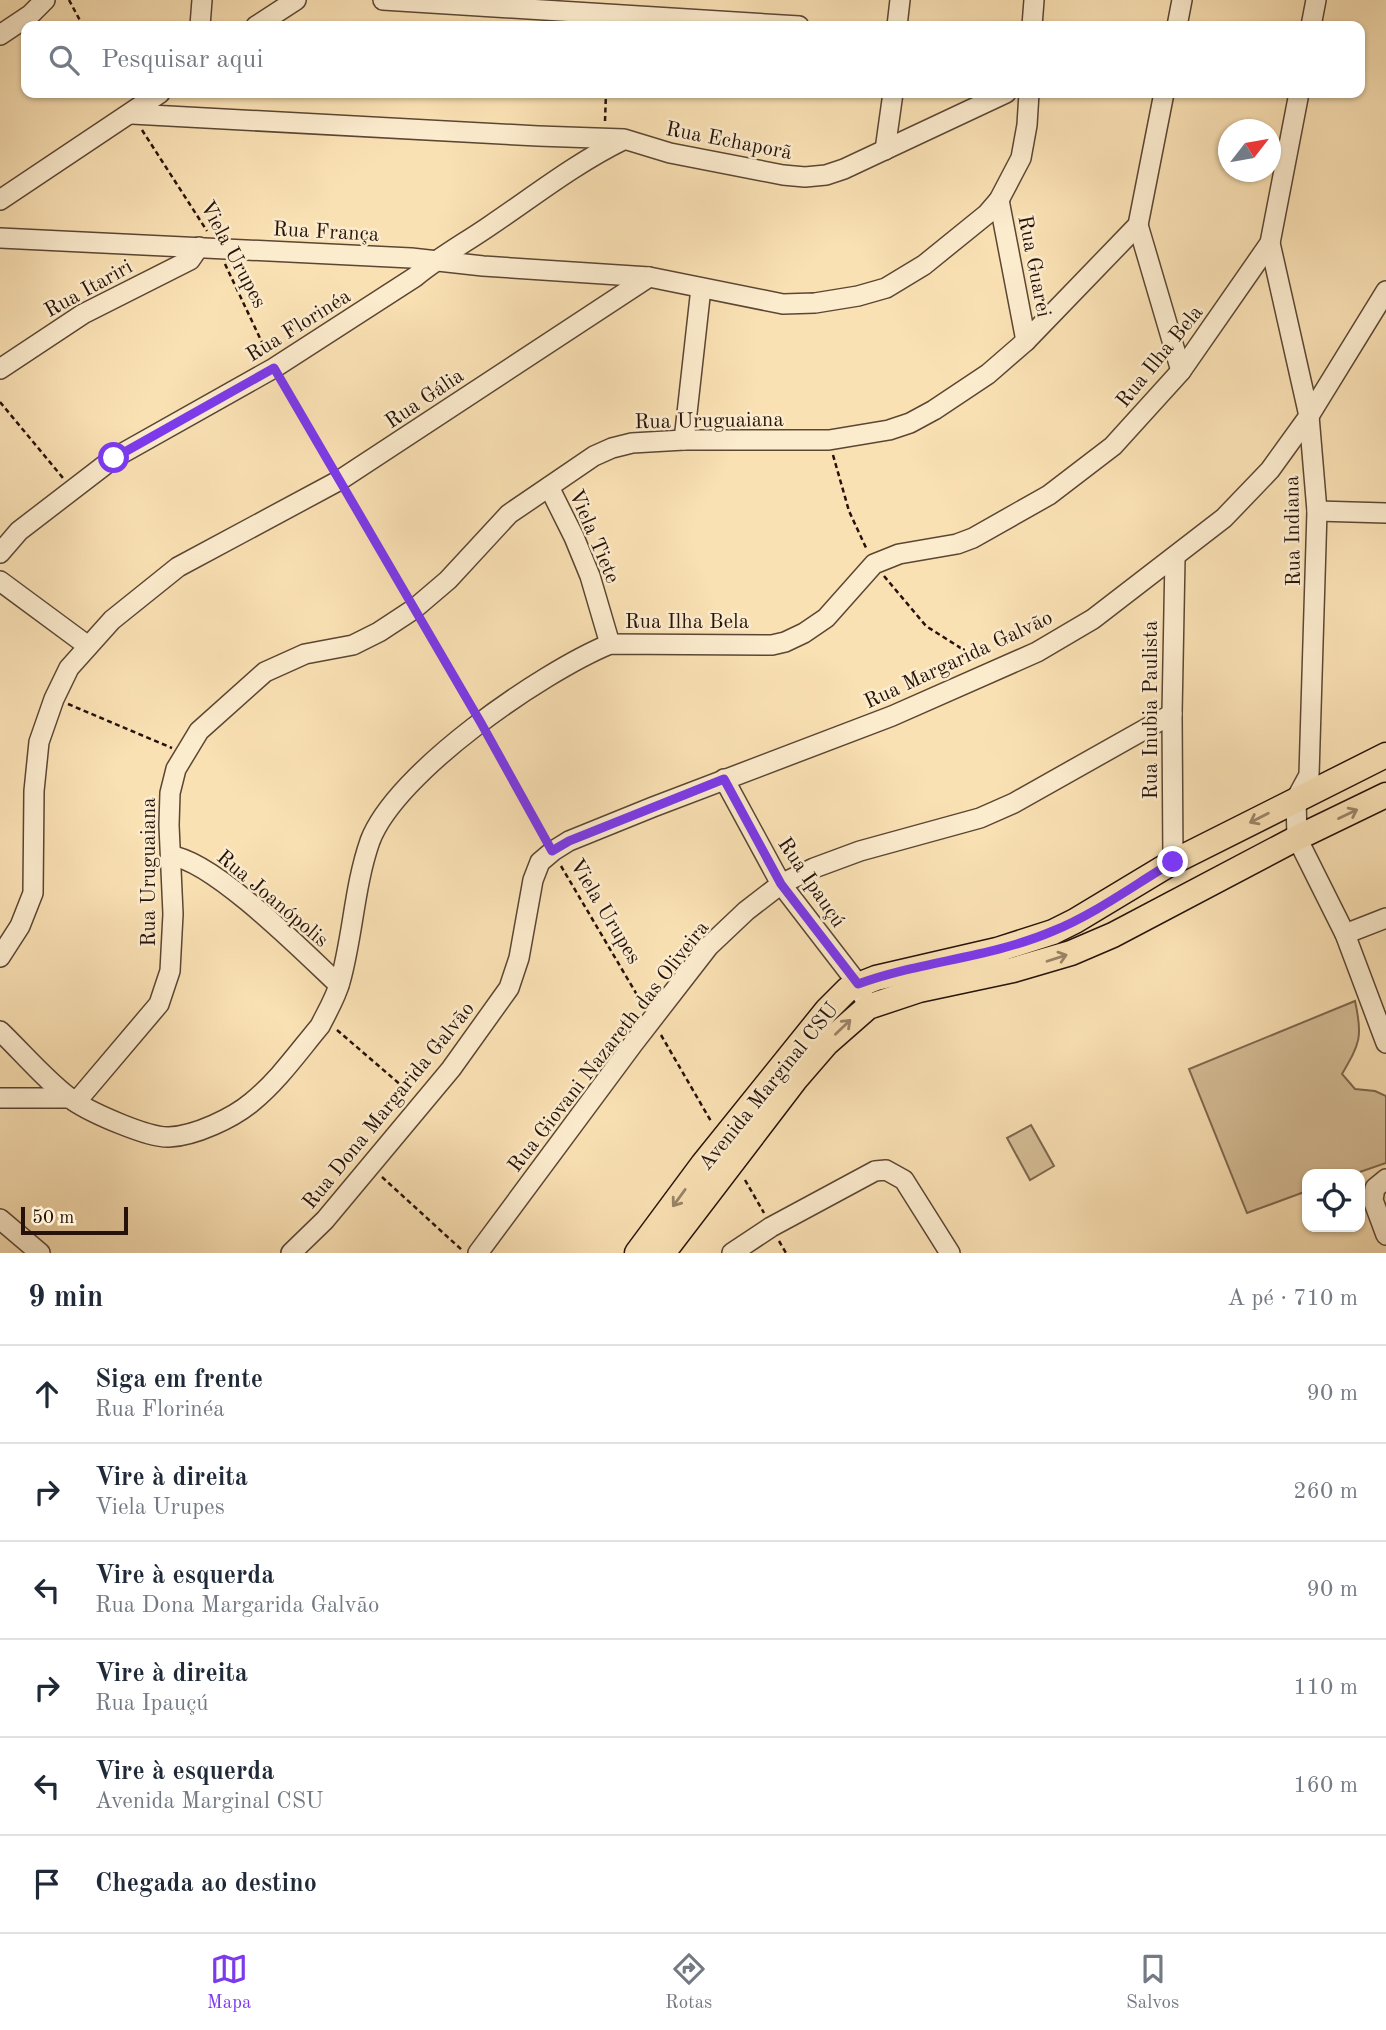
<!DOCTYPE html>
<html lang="pt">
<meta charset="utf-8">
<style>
:root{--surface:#fff;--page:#f2f2f3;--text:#1f2937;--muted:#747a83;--line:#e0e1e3;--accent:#7c3aed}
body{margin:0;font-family:"Old Standard TT",serif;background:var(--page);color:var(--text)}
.controls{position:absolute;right:21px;bottom:21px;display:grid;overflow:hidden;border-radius:14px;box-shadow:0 2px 5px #0004}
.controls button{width:63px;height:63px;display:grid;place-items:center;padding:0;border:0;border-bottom:2px solid var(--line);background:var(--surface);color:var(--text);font:35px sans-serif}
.compass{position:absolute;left:1218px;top:119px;width:63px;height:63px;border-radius:50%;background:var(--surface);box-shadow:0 2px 5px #0004;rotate:59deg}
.scale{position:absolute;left:21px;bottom:18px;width:107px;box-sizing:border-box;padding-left:7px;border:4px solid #26120a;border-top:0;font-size:19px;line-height:24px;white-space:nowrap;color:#26120a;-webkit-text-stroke:5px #fcecce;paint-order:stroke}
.stop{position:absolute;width:21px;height:21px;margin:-16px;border:5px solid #7c3aed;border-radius:50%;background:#fff}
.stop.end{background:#7c3aed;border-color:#fff;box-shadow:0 2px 7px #0008}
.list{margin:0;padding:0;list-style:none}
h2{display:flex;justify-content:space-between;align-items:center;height:91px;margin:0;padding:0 28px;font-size:30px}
h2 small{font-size:23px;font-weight:400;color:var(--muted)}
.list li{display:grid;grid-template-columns:46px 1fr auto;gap:21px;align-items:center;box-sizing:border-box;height:98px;padding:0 28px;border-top:2px solid var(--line)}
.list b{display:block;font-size:26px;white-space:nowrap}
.list p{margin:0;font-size:23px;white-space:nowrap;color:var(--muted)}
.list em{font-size:23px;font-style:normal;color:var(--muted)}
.icon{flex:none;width:38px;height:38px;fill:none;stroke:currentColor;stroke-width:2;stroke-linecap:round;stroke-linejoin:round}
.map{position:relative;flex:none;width:1386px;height:1253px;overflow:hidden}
.search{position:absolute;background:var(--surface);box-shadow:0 2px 5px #0004;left:21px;right:21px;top:21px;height:77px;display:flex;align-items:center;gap:18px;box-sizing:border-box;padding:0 24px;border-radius:14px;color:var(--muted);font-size:26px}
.sheet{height:679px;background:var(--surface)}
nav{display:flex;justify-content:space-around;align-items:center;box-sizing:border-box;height:98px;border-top:2px solid var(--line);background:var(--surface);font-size:19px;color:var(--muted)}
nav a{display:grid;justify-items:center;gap:4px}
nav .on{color:var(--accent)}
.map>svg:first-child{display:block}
.green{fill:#d6be97;stroke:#7e6850;stroke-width:2}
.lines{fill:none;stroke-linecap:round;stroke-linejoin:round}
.minor-casing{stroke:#5b4634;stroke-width:22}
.major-casing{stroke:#26120a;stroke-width:27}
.path{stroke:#26120a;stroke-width:2.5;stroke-dasharray:5 3.5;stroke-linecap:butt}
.minor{stroke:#fcecce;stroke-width:19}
.major{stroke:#fae1b4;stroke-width:24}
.oneway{stroke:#9b8468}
.route{stroke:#7c3aed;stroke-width:9}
.labels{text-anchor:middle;stroke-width:5;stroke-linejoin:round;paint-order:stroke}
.street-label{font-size:21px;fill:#26120a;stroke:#fcecce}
</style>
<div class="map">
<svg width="1386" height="1253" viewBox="0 0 1386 1253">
<rect width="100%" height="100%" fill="#fae1b4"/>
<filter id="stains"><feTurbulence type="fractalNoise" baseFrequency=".00286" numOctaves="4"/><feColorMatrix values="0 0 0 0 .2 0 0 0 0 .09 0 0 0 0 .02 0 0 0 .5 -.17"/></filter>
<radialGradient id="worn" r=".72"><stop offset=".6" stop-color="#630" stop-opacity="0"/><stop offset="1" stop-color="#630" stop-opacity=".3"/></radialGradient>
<g class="green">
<path d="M1355 1001C1363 1037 1360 1043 1342 1074L1355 1089 1375 1091 1386 1096V1163L1354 1174H1307V1191L1247 1213 1189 1069Z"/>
<path d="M1031 1125 1054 1166 1030 1180 1007 1138Z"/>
</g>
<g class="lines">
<g class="minor-casing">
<g id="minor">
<path d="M383 0 799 26"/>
<path d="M200 26 202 0"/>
<path d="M256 26 296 0"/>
<path d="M897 26 900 0"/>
<path d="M1032 26 1034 0"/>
<path d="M1177 26 1182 0"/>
<path d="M1311 26 1316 0"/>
<path d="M0 35 30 15 45 0"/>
<path d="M132 114 538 136 624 139 670 153 783 175 805 177 826 175 844 169 1006 93"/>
<path d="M885 150 893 93"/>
<path d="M0 200 160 93"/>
<path d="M999 200 1026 341"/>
<path d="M1138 225 1181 371"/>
<path d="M0 238 411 258 483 266 649 277 783 304 815 303 858 296 886 288 924 265 987 214 999 200 1021 158 1027 125 1029 93"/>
<path d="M1270 243 1309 416 1317 511 1309 775 1296 799 1297 838 1345 934 1386 1043"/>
<path d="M0 369 83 314 190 260 199 247"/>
<path d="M684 440 701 288"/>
<path d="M549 487 574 537 590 576 610 644"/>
<path d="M1317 511 1386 513"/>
<path d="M0 553 19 531 114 458 274 368 415 277C439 257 465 243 491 225 534 196 576 163 623 140"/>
<path d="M0 581 88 646"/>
<path d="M724 779 781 884 858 984 863 996"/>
<path d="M171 856C213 860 306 954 339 985"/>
<path d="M1173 862 1172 714 1175 558"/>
<path d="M1345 934 1386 918"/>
<path d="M0 957 20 926 33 893 34 791 39 742 54 699 69 668 112 620 178 567 340 480 649 277"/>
<path d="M0 1031C22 1052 50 1085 74 1101 92 1113 148 1138 169 1137 195 1136 233 1118 252 1102 278 1081 299 1051 320 1026 327 1012 336 997 340 982 353 936 354 887 370 841 396 772 542 672 610 644L772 645 785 642 804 633 826 618 874 564 899 554 957 544 973 538 1049 495 1113 446 1181 371 1270 243 1299 93"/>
<path d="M0 1098H70"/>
<path d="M76 1102 159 1004 170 971 173 914 169 825 170 793 176 769 199 731 265 672 305 654 353 645 379 632 414 609 448 580 509 514 594 456 612 448 632 443 684 440H829L889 430 910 423 934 410 988 374 1026 341 1138 225 1164 93"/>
<path d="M1386 1179 1375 1188 1373 1200 1386 1235"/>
<path d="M0 1219 40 1253"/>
<path d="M291 1253 325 1220 451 1069 509 988 519 958 533 880 540 862 553 851 569 841 653 807 892 716 1037 652 1093 619 1224 518 1270 470 1309 416 1386 291"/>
<path d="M478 1253 633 1044 709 946 746 911 781 884 814 868 860 851 980 818 1014 803 1172 714"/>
<path d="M732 1253 771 1227 875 1171 886 1170 904 1180 950 1253"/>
</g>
</g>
<g class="major-casing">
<g id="major">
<path d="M637 1253 703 1164 827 1010 848 989 876 978 997 950 1053 932 1075 921 1173 862 1386 755"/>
<path d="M663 1253 795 1080 827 1043 868 1007 919 990 1013 970 1071 953 1113 935 1297 838 1386 795"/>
</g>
</g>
<g class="path">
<path d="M69 0 83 26"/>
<path d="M605 121 606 93"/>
<path d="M142 130 207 231"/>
<path d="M225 264 267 353"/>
<path d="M282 381 332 465"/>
<path d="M0 402 63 478"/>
<path d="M833 455 849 511 867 550"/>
<path d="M349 495 407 596"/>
<path d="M884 576 926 626 978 659"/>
<path d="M422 623 472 708"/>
<path d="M68 704 172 748"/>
<path d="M489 738 544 836"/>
<path d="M561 866 643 1005"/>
<path d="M337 1030 409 1092"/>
<path d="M661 1035 712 1123"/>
<path d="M382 1177 463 1251"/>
<path d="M745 1180 764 1213"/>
<path d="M779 1241 786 1253"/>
</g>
<use href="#minor" class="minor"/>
<use href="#major" class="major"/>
</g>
<defs><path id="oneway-shaft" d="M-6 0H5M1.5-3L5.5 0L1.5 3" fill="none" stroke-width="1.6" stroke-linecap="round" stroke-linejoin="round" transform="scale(1.75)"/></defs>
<g class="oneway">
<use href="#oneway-shaft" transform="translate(1348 814) rotate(-26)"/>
<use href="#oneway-shaft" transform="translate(1259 818) rotate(153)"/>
<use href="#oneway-shaft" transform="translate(1057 958) rotate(-18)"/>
<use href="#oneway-shaft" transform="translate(843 1027) rotate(-44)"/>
<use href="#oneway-shaft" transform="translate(679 1198) rotate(126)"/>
</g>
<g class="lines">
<path class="route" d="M114 458 274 368 481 723 552 851 569 841 724 779 781 884 858 984C921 961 990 958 1053 931 1095 914 1134 885 1173 862"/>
</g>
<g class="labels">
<g class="street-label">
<text transform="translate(729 140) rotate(11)" y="7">Rua Echaporã</text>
<text transform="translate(326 231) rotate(3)" y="7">Rua França</text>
<text transform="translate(234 254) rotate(62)" y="7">Viela Urupes</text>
<text transform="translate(1035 266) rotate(79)" y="7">Rua Guarei</text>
<text transform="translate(88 288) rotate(-29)" y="7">Rua Itariri</text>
<text transform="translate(298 325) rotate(-32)" y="7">Rua Florinéa</text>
<text transform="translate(1159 356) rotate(-51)" y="7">Rua Ilha Bela</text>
<text transform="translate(424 398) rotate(-34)" y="7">Rua Gália</text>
<text transform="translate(709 420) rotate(-1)" y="7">Rua Uruguaiana</text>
<text transform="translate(1292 531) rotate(-91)" y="7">Rua Indiana</text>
<text transform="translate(595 536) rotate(67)" y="7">Viela Tiete</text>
<text x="687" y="628">Rua Ilha Bela</text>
<text transform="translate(958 659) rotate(-25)" y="7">Rua Margarida Galvão</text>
<text transform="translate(1150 710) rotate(-90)" y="7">Rua Inubia Paulista</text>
<text transform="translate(148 872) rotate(-90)" y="7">Rua Uruguaiana</text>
<text transform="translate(812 882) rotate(56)" y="7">Rua Ipauçú</text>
<text transform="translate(273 898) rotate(40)" y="7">Rua Joanópolis</text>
<text transform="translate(606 911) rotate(59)" y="7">Viela Urupes</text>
<text transform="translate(608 1046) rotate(-52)" y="7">Rua Giovani Nazareth das Oliveira</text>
<text transform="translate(768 1086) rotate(-51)" y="7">Avenida Marginal CSU</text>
<text transform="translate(388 1105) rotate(-51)" y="7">Rua Dona Margarida Galvão</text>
</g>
</g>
<rect width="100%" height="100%" filter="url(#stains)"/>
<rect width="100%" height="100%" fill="url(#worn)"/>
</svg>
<div class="controls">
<button><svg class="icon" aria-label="locate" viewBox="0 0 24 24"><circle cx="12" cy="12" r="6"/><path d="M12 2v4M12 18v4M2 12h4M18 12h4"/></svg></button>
</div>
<svg class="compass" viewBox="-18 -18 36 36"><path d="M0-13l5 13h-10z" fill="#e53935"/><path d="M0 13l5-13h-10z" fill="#747a83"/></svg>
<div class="scale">50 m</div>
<div class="stop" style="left:114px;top:458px"></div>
<div class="stop end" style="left:1173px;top:862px"></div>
<div class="search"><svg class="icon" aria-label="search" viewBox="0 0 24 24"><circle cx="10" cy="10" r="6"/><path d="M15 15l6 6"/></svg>Pesquisar aqui</div>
</div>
<section class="sheet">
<h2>9 min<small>A pé · 710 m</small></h2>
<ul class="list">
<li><svg class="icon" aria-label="ahead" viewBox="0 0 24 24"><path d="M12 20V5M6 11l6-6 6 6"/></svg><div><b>Siga em frente</b><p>Rua Florinéa</p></div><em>90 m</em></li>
<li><svg class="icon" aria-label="right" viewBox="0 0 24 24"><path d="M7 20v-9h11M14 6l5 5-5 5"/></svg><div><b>Vire à direita</b><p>Viela Urupes</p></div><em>260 m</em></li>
<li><svg class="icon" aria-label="left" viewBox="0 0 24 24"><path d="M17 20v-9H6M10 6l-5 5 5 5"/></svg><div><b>Vire à esquerda</b><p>Rua Dona Margarida Galvão</p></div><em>90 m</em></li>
<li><svg class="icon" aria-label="right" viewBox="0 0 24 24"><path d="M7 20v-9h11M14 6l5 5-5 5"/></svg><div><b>Vire à direita</b><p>Rua Ipauçú</p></div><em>110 m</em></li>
<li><svg class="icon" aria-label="left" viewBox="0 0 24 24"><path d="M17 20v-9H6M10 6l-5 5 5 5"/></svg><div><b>Vire à esquerda</b><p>Avenida Marginal CSU</p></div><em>160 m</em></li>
<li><svg class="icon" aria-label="arrive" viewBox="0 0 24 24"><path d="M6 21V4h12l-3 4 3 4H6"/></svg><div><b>Chegada ao destino</b></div></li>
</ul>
</section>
<nav>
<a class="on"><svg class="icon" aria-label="map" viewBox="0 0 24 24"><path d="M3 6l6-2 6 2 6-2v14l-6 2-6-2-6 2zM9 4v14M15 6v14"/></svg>Mapa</a>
<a><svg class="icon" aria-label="directions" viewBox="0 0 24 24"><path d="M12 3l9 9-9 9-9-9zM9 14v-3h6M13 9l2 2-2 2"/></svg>Rotas</a>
<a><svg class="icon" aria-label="saved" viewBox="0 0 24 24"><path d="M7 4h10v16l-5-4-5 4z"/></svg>Salvos</a>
</nav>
